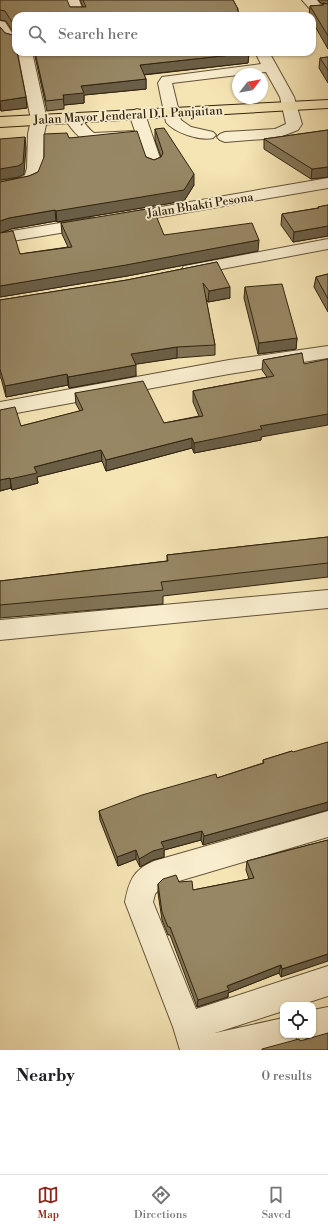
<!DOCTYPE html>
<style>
:root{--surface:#fff;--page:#f2f2f2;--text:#202124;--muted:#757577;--line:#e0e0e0;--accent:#8f2418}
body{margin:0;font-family:"Libre Bodoni",serif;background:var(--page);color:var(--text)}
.controls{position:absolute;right:12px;bottom:12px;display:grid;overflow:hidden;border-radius:8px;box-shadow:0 1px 3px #0004}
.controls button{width:36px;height:36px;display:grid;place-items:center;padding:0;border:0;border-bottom:1px solid var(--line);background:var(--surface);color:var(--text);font:20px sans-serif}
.compass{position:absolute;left:232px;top:68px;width:36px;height:36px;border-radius:50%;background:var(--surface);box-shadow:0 1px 3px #0004;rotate:59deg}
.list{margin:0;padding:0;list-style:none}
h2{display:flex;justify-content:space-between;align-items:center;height:52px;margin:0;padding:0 16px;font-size:17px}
h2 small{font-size:13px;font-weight:400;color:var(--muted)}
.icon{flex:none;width:22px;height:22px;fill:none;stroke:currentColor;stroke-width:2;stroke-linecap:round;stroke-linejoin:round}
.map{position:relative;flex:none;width:328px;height:1050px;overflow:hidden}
.search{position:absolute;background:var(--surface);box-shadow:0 1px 3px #0004;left:12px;right:12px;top:12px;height:44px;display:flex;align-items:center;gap:10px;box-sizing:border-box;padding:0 14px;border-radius:12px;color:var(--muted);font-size:15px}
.sheet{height:124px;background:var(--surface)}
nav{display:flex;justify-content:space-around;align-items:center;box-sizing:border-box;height:56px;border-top:1px solid var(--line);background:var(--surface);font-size:11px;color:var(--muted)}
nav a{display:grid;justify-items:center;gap:2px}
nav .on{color:var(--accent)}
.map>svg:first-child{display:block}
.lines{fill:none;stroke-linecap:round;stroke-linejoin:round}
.minor-casing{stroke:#625338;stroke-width:2}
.highway-casing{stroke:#31230e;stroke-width:2}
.minor{fill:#f8edce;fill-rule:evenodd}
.highway{fill:#f5e4b4;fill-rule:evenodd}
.wall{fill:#827456;stroke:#31230e}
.shaded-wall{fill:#6a5e46;stroke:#31230e}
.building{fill:#978764;stroke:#31230e}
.labels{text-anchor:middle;stroke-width:3.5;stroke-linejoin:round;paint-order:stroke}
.far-street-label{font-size:12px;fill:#31230e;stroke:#f8edce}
</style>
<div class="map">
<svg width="328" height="1050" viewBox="0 0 328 1050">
<rect width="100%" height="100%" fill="#f5e4b4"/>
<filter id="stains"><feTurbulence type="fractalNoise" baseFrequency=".005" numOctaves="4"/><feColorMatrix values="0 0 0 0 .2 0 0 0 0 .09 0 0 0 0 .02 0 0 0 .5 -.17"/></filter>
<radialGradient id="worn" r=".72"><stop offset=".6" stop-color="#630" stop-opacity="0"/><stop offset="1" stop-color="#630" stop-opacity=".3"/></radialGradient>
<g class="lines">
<g class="minor-casing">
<g id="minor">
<path d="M65 0H79L85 16H71Z"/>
<path d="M302 0H317L320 4 328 5V13L311 10Z"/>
<path d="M0 21 5 22 12 33 16 35V45C0 41 0 36 0 21Z"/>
<path d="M18 52H32L47 120 44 134 43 168 38 181 30 185 0 191V181L20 178 25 175 27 168 28 134 31 120Z"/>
<path d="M255 52H269L294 97 302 124 298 130 277 138 225 142 220 140 217 137 220 134 225 132 275 129 286 124 280 97 266 72 238 74V75L172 83 181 120 191 127 213 132 216 135 213 138C201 141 174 133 166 122L158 83 162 77 261 64Z"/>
<path d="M137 109 142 111 145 114 162 164 160 167 154 169 148 167 138 140 91 143C79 140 71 128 64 118L67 115C80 111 84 126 94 133L135 131 129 114 132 111Z"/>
<path d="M328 178V188L126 223 120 222 118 218 120 214 126 213Z"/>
<path d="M90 218 96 219 98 223 96 227 0 243V233Z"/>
<path d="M328 239V249L190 275 184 274 181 270 184 266 190 265Z"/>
<path d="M328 346V358L229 374 0 416V402L229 360Z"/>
<path d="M328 590V608L0 640V620Z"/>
<path d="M328 811V837L162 886 155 894 153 902 196 1009 328 966V996L300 1005H283V1011L215 1033 283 1018V1035H297L294 1044 275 1050H180L173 1027 125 902C129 881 133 870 154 861Z"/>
<path d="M328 1007V1037L313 1040 302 1036 313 1035V1010Z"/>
</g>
</g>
<g class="highway-casing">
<path id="highway" d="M328 100V108L0 127V117Z"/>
</g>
<use href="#minor" class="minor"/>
<use href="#highway" class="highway"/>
</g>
<g class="wall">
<path d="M0 0 70 7H83L80 0H233L238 9V11L16 16V52L27 108 1 111 0 109V27L5 33 16 36V34L13 32 6 21 0 20Z"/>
<path d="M318 0H328V49L312 21V16H309L310 6 322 5 323 3 326 4 321 3Z"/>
<path d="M34 52H248L249 53 248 63 144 75 146 79V89L84 95V103L64 105V109L47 111Z"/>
<path d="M328 57V83L319 68 320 58Z"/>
<path d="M155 129 194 185 184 201 57 222 56 221 11 229 0 233V182L29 176 38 172 69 138 146 157 154 160 161 157 155 140Z"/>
<path d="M328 130V177L311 179 264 149V139Z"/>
<path d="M328 205V236L293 242 281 225 282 214 318 208V207Z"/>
<path d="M61 223 164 235 258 251 127 276 0 297V233L20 254 68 247 62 234Z"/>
<path d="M217 262 230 298 208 302 206 299 215 345V355L177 358 135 364 136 376 69 388 68 385 6 397 1 378H0V300L127 280Z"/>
<path d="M328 274V312L314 287 316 277Z"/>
<path d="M245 287 297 338 296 349 258 354 244 298Z"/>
<path d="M302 353 261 437V440L194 453 192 448 106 471 102 461 37 477 38 483 12 490 11 488 0 491 21 426 80 411 76 404 75 393 164 423 199 416 193 402V391L267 377 262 370 263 360Z"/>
<path d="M328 537V577L163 596V604L0 618V581L167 561V555Z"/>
<path d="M292 751 203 845 201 840 164 850V857L153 860 140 867 136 859 118 866 100 820 99 811 217 778 263 763V760Z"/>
<path d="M328 840 281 977 279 973 228 993V997L197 1007 170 935H168L162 920 158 893V884L179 882 193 890 249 879 246 870 247 861Z"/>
</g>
<g class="shaded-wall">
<path d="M249 53 248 63 140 75V65Z"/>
<path d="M146 79V89L84 95V103L64 105 63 95 81 86Z"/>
<path d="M26 97 27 108 1 111 0 101Z"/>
<path d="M25 137 26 148 24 174 19 177 0 180V169Z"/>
<path d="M328 167V177L311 179 312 169Z"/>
<path d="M194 174V185L184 201 57 222 56 211Z"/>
<path d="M55 210 56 221 11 229 0 233V221L9 218Z"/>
<path d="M328 226V236L293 242 294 232Z"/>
<path d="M259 240 258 251 127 276 0 297V286Z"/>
<path d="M230 287V298L208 302 209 291Z"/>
<path d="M297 338 296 349 258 354 259 343Z"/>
<path d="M177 347V358L131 365V354Z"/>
<path d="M136 365V376L69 388 68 377Z"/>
<path d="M67 374 68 385 6 397 5 386Z"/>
<path d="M328 414V425L261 437V440L194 453V443L260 426Z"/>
<path d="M192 438V448L106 471V460Z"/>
<path d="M101 450 102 461 37 477 38 483 12 490 10 479 34 467Z"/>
<path d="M10 478 11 488 0 491V480Z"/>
<path d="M328 802V810L203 845 204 836Z"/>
<path d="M202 831 201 840 164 850V857L153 860 140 867 139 859 161 842Z"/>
<path d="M136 850V859L118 866 117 857Z"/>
<path d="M328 954V961L281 977 282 969Z"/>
<path d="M281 965 279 973 228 993V997L197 1007 198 1000 227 986Z"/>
</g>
<g class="building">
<path d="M0 0H67L70 7H86L83 0H233L238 9H237L241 16H16V25L12 22 5 11 0 10Z"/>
<path d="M323 3 328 4V36L310 6 324 5Z"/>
<path d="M0 27 5 33 16 36V34V42H15L16 52H17L26 97 0 101Z"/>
<path d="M35 52H248L249 53 140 65 146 79 81 86 84 93 63 95 64 99 46 101Z"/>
<path d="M328 57V70L320 58Z"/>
<path d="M164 128 194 174 184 190 56 211 55 210 9 218 0 221V182L29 176 38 172 44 157V134L67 133 69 138 137 131 146 157 154 160 161 157 163 153 155 129Z"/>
<path d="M328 130V167L312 169 264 139Z"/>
<path d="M25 137 23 163 18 166 0 169V139Z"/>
<path d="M328 205V226L294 232 282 214 319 208 318 207Z"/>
<path d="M153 208 164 235 252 223 259 240 126 265 0 286V233L13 231 20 254 72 247 61 223Z"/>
<path d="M217 262 230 287 209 291 203 283 215 345 177 347 131 354 136 365 68 377 67 374 5 386 0 369V300L127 280Z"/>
<path d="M328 274V299L316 277Z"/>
<path d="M282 284 297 338 259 343 245 287Z"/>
<path d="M302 353 304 364 328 359V414L260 426 262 429 194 443 192 438 106 460 101 450 34 467 37 473 10 479V478L0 480V410L15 407 21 426 83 410 75 393 143 381 164 423 203 416 193 391 274 376 263 360Z"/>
<path d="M328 537V563L161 582 163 590 0 605V581L168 561 167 555Z"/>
<path d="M328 742V802L204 836 202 831 161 842 164 848 153 851 139 859 136 850 117 857 99 811 142 795 216 774 217 778 264 763 263 760 292 751 293 752Z"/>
<path d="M328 840V954L282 969 281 965 227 986 229 990 198 1000 170 927H168L162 912 158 884 163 879 176 875 179 882 192 881 193 890 254 878 247 861Z"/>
<path d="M328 1033V1050H262V1049L299 1039 300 1041Z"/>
</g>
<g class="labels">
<g class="far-street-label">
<text transform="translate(128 115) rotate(-3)" y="4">Jalan Mayor Jenderal D.I. Panjaitan</text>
<text transform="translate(200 205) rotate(-9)" y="4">Jalan Bhakti Pesona</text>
</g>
</g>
<rect width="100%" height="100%" filter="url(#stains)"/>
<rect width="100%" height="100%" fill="url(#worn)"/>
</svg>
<div class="controls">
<button><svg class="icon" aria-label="locate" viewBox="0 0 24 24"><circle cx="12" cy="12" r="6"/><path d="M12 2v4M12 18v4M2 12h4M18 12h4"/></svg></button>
</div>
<svg class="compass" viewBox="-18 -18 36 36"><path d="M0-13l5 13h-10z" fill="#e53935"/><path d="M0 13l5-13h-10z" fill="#757577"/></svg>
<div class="search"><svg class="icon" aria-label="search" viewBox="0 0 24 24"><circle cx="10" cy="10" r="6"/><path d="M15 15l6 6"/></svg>Search here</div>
</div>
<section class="sheet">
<h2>Nearby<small>0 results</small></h2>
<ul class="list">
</ul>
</section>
<nav>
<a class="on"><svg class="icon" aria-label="map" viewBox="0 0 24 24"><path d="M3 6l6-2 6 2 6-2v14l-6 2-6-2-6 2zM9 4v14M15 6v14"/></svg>Map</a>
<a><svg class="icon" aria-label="directions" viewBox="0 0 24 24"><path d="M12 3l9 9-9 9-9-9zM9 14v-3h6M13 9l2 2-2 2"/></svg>Directions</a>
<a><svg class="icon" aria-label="saved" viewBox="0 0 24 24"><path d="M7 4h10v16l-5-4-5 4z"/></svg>Saved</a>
</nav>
